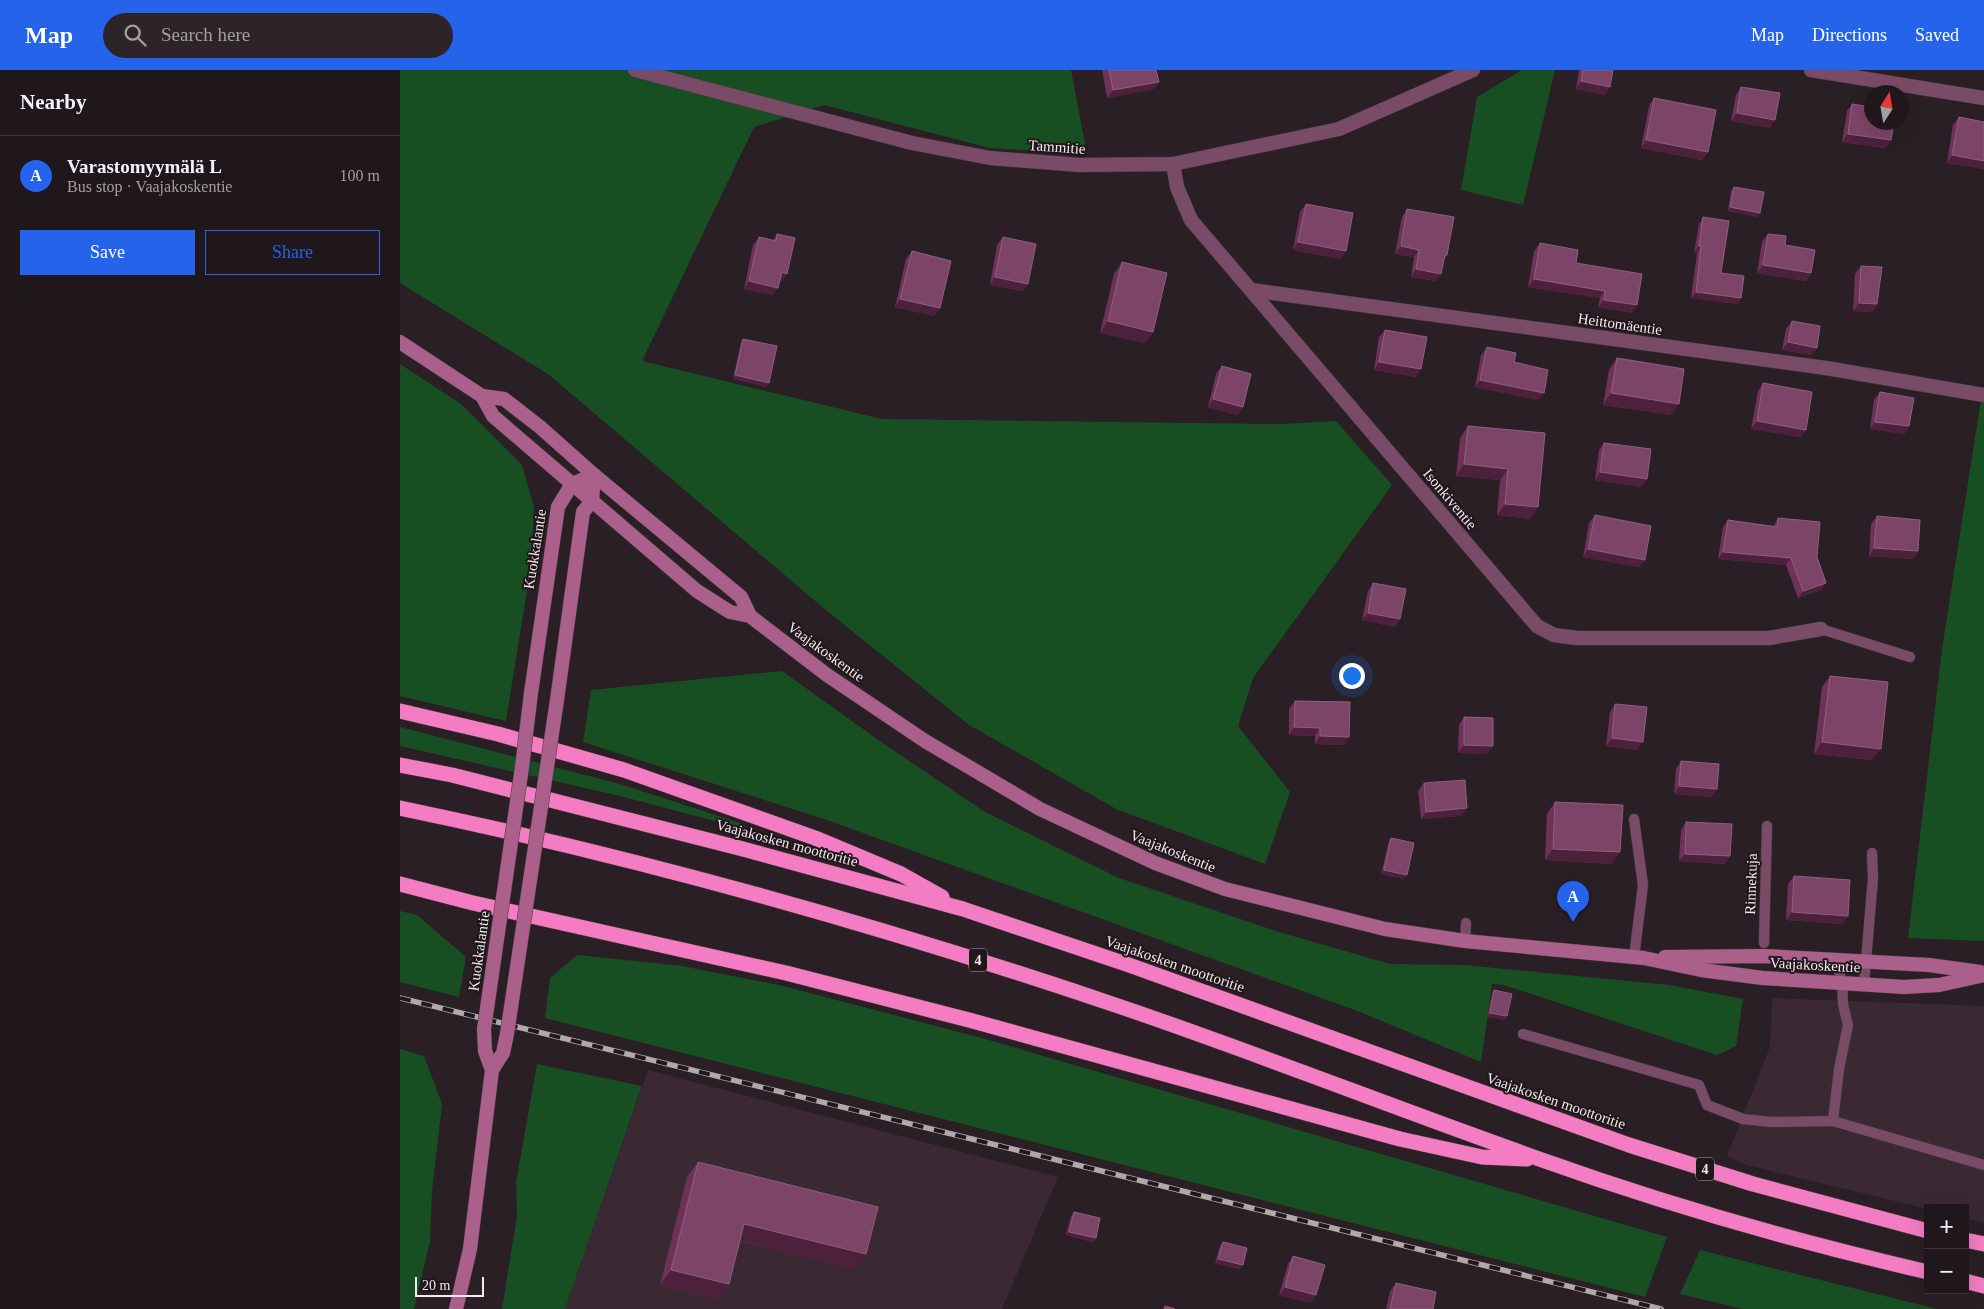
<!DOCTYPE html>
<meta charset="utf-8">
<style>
:root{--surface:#20171c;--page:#2d2429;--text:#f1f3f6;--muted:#a29fa3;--line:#3d363b;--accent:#2563eb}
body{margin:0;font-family:"Times New Roman",serif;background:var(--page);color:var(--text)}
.controls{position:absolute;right:15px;bottom:15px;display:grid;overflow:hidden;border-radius:0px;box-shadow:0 5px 20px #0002}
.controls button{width:45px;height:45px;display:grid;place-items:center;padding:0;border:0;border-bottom:1px solid var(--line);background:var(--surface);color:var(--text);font:25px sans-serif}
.compass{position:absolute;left:1464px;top:15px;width:45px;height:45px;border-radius:50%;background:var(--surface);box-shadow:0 5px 20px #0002;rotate:11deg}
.scale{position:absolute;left:15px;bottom:12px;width:69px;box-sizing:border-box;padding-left:5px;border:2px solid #f2eaee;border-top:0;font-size:14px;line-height:18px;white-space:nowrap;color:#f2eaee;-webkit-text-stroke:4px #21161c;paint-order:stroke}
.you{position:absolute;left:951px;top:605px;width:18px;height:18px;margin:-12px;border:4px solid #fff;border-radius:50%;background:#1a73e8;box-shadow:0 0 0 8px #1a73e833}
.badge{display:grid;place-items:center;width:32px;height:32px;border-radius:50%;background:var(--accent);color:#fff;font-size:16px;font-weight:700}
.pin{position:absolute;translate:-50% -41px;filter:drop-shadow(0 1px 2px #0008)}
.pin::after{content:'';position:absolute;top:26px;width:18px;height:15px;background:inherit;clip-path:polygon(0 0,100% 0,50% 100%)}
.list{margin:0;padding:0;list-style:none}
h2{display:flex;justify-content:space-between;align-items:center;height:65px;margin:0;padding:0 20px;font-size:21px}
h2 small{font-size:16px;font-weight:400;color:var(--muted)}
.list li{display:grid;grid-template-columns:32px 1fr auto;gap:15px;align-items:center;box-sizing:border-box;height:80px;padding:0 20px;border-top:1px solid var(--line)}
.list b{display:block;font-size:19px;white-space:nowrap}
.list p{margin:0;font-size:16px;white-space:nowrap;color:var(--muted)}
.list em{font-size:16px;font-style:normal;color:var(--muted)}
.actions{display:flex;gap:10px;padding:15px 20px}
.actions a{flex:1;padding:11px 0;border:1px solid var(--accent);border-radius:0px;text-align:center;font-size:18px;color:var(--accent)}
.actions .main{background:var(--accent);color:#fff}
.icon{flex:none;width:28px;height:28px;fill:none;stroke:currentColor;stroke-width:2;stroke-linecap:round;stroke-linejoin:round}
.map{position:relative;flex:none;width:1584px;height:1239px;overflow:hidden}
header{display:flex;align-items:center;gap:30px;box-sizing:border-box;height:70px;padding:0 25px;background:var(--accent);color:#fff}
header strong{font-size:24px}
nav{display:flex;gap:28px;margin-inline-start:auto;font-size:18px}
.search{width:350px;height:45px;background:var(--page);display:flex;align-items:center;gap:12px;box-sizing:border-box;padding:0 18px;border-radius:28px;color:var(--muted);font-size:19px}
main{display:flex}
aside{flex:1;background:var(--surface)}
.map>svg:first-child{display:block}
.built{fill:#3a2932}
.green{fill:#174f23}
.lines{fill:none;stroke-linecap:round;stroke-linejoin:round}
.service-casing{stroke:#463b41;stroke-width:11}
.minor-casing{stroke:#463b41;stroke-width:15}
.tertiary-casing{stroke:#463b41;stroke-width:15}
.secondary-casing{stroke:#463b41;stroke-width:15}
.motorway-casing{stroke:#463b41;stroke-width:16}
.service{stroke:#7a4b66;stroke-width:10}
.minor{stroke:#7a4b66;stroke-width:14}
.tertiary{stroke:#7a4b66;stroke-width:14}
.secondary{stroke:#ab5f8b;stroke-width:14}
.motorway{stroke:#f37cc3;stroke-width:15}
.rail-casing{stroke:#b1a8ac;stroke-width:5.5}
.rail{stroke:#21161c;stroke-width:4;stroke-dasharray:11;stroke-linecap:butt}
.secondary-bridge-casing{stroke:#463b41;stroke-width:15;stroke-linecap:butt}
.secondary-bridge{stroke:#ab5f8b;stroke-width:14}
.wall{fill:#6e3157}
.shaded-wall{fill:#4d213c}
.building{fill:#7c4568;stroke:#8f5f7d}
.labels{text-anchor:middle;stroke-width:4;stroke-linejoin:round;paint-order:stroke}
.shield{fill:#21161c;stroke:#b3aaaf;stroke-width:1}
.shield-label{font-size:14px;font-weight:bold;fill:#f2eaee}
.street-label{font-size:15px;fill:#f2eaee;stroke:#21161c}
</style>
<header>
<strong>Map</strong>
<div class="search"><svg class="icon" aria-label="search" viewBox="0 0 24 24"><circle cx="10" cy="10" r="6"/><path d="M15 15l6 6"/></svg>Search here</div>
<nav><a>Map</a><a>Directions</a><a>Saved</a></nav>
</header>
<main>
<aside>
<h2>Nearby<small></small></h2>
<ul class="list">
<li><span class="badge">A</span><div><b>Varastomyymälä L</b><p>Bus stop · Vaajakoskentie</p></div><em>100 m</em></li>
</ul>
<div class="actions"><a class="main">Save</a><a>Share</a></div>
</aside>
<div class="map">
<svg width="1584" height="1239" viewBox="0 0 1584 1239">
<rect width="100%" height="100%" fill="#2a1f25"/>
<g class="built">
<path d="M1372 928 1584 936V1153L1565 1148V1138L1528 1139 1350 1096 1327 1086 1370 977Z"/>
<path d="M248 1000 658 1107 602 1239H165Z"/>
</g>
<g class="green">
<path d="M0 0H671L687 84 590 78 424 35 354 57 242 291 482 349 882 354 936 351 992 415 853 608 838 656 890 722 865 794 716 739 569 655 421 536 148 304 0 213Z"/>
<path d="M1122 0H1155L1123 135 1061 120 1077 27Z"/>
<path d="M0 294 61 334 122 395 134 438 130 502 106 651 0 626Z"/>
<path d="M1582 323H1584V871L1508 868 1542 579Z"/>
<path d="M382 601 484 674 585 742 719 808 879 862 990 894 1064 895 1269 915 1343 929 1336 976 1317 985 1104 915 1092 914 1081 992 955 940 424 749 183 672 191 620Z"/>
<path d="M0 657 220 714 337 752 345 756V759L220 726 0 676Z"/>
<path d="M0 841 17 845 66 887 59 927 0 912Z"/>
<path d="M177 885 282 896 383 916 578 967 1267 1167 1245 1227 145 948 150 908Z"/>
<path d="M0 979 24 986 42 1034 32 1121 30 1171 14 1239H0Z"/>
<path d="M137 994 242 1016 165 1239H102L117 1146 116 1113Z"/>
<path d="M1300 1180 1537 1239H1343L1280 1224Z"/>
</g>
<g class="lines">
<g class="service-casing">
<g id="service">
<path d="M1421 559 1510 587"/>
<path d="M1065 871 1066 853"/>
<path d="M1364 873 1367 756"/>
<path d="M1234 887 1243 815 1234 749"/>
<path d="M1436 890 1442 912 1443 934 1448 955 1439 999 1433 1051 1584 1095"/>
<path d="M1464 914 1473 808 1472 783"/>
<path d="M1123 964 1299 1015 1307 1035 1343 1049 1371 1052 1433 1051"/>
</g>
</g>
<g class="minor-casing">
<g id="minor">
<path d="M1411 0 1584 28"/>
<path d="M773 94 777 117 791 150 1137 556 1154 565 1177 568H1369L1421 559"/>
<path d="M851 220 1426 298 1584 325"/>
</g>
</g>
<g class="tertiary-casing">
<path id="tertiary" d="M235 0 512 73 590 88 679 95 773 94 939 59 1073 0"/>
</g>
<g class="secondary-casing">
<g id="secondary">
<path d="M0 272 82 326 93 346 297 521 330 542 350 546 427 605 525 671 640 739 755 793 825 819 985 859 1065 871 1244 888 1301 900 1363 908 1504 917 1539 915 1584 905"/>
<path d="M82 326 104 329 140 357 194 405 341 527 350 546"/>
<path d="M131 623 158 437 172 414 194 405"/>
<path d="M157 630 183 442 192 431 194 405"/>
<path d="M1265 887 1364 886 1529 895 1580 902"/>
<path d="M56 1239 70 1179 92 1000"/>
</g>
</g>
<g class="motorway-casing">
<g id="motorway">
<path d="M0 641 98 664 224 700 415 768 501 804 542 827"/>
<path d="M0 695 52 705 343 779 563 839 729 895 1229 1075 1353 1114 1528 1161"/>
<path d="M0 738C246 789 489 858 727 939 867 987 1003 1041 1142 1090 1268 1135 1398 1172 1528 1202"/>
<path d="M0 814 73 833 386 903 569 950 1000 1069 1082 1087 1127 1089"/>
<path d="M1565 1170 1584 1174"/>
<path d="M1565 1211 1584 1216"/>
</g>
</g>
<use href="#service" class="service"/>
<use href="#minor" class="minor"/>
<use href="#tertiary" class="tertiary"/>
<use href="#secondary" class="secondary"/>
<use href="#motorway" class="motorway"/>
<g class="rail-casing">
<path id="rail" d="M0 928 1261 1239"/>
</g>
<use href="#rail" class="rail"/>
<g class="secondary-bridge-casing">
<g id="secondary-bridge">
<path d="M92 1000 85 981 84 959 122 697 131 623"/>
<path d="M92 1000 103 983 107 964 157 630"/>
</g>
</g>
<use href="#secondary-bridge" class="secondary-bridge"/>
</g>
<g class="wall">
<path d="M702 0H756L759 12 753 19 707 28Z"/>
<path d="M1179 0H1213L1205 25 1176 19Z"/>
<path d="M1341 17 1370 58 1331 51 1336 25Z"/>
<path d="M1254 28 1308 82 1302 90 1241 78 1249 36Z"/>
<path d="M1452 34 1491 70 1485 78 1442 72 1447 41Z"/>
<path d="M1559 47 1584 52V99L1547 93 1553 55Z"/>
<path d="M1334 117 1357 147 1328 141 1331 121Z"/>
<path d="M906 134 941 189 893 180 900 142Z"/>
<path d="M1007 139 1047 185 1044 190 1036 211 1011 207 1014 187 995 184 1002 147Z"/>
<path d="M1303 147 1321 203 1341 228 1337 234 1291 228 1297 183H1294L1299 154Z"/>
<path d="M377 164 382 211H380L373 225 344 219 353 175 359 167 373 170Z"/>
<path d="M1368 164 1385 175 1411 203 1406 211 1357 203 1362 172Z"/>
<path d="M603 167 623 221 590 215 597 175Z"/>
<path d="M1140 173 1176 193 1232 243 1198 237 1200 228 1128 217 1134 181Z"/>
<path d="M512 181 540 238 534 246 495 237 506 189Z"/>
<path d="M722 192 753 262 745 273 700 263 714 204Z"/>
<path d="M1461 196 1477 234 1472 242 1453 241 1455 204Z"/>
<path d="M1392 251 1417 278 1411 285 1382 280 1386 259Z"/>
<path d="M985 260 1016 307 974 300 979 267Z"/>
<path d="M343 269 366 317 333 309 341 272Z"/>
<path d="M1087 277 1114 292 1138 330 1075 317 1081 285Z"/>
<path d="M1217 288 1271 345 1203 335 1209 300Z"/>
<path d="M822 296 843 337 837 345 808 337 816 304Z"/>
<path d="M1363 313 1406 360 1400 367 1351 359 1358 321Z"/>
<path d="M1480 322 1509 356 1504 364 1470 359 1474 330Z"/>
<path d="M1068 356 1145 363 1130 449 1097 445 1100 410 1056 406 1060 368Z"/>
<path d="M1204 373 1247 409 1241 417 1195 410 1199 380Z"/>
<path d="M1195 445 1245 490 1239 497 1183 487 1189 453Z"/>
<path d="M1477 446 1518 481 1513 489 1469 486 1471 454Z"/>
<path d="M1378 448 1417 487 1426 513 1421 520 1398 528 1386 495 1318 489 1323 457 1328 450 1373 457Z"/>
<path d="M973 513 1000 549 995 557 962 550 968 521Z"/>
<path d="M1430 606 1472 690 1414 684 1422 617Z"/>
<path d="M895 631 944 675 915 674V666L889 665V639Z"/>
<path d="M1215 634 1237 680 1206 676 1210 642Z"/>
<path d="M1064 647 1087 684 1058 683 1059 655Z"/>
<path d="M1281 691 1317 719 1311 727 1274 724 1276 699Z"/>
<path d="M1024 713 1067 738 1061 746 1021 749 1018 721Z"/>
<path d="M1155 732 1212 794 1145 790 1147 744Z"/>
<path d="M1286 752 1330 786 1325 794 1279 791 1281 760Z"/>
<path d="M991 768 1004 809 981 804 989 771Z"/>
<path d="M1394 806 1443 854 1386 850 1388 814Z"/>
<path d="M1094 920 1105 950 1087 947 1092 924Z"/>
<path d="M298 1092 455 1199 340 1171 318 1229 260 1215 287 1107Z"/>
<path d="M674 1142 696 1168 693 1172 666 1165 671 1146Z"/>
<path d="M823 1172 840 1199 815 1193 820 1176Z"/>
<path d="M893 1186 911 1233 879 1225 888 1194Z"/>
<path d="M996 1213 1033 1239H986L990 1221Z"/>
</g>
<g class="shaded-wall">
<path d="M1181 11 1210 17 1205 25 1176 19Z"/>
<path d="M759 12 753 19 707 28 713 20Z"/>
<path d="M1337 43 1375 50 1370 58 1331 51Z"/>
<path d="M1448 64 1491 70 1485 78 1442 72Z"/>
<path d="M1246 70 1308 82 1302 90 1241 78Z"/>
<path d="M1552 85 1584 91V99L1547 93Z"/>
<path d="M1330 137 1360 143 1357 147 1328 141Z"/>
<path d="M898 172 946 181 941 189 893 180Z"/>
<path d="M1001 176 1019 180 1014 187 995 184Z"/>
<path d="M1299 176 1301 177 1297 183H1294Z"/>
<path d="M1363 195 1411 203 1406 211 1357 203Z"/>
<path d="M1016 199 1041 204 1036 211 1011 207Z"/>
<path d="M382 202 387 204 382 211 376 210Z"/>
<path d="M595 207 628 214 623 221 590 215Z"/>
<path d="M1134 209 1205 221 1200 228 1128 217Z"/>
<path d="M349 211 378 218 373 225 344 219Z"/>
<path d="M1296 222 1341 228 1337 234 1291 228Z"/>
<path d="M500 229 540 238 534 246 495 237Z"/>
<path d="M1204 230 1237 235 1232 243 1198 237Z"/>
<path d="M1459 233 1477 234 1472 242 1453 241Z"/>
<path d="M708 251 753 262 745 273 700 263Z"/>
<path d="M1388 272 1417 278 1411 285 1382 280Z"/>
<path d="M979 292 1021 299 1016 307 974 300Z"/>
<path d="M335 305 369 313 366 317 333 309Z"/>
<path d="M1080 310 1144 323 1138 330 1075 317Z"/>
<path d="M1211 323 1279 334 1271 345 1203 335Z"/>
<path d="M813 329 843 337 837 345 808 337Z"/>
<path d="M1357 351 1406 360 1400 367 1351 359Z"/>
<path d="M1475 352 1509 356 1504 364 1470 359Z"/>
<path d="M1064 394 1108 399 1100 410 1056 406Z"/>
<path d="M1200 402 1247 409 1241 417 1195 410Z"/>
<path d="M1105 434 1138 437 1130 449 1097 445Z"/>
<path d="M1474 478 1518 481 1513 489 1469 486Z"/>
<path d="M1188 479 1245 490 1239 497 1183 487Z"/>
<path d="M1323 482 1391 488 1386 495 1318 489Z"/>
<path d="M1426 513 1421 520 1398 528 1403 521Z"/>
<path d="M968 543 1000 549 995 557 962 550Z"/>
<path d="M894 657 920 658 915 666 889 665Z"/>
<path d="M920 666 949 667 944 675 915 674Z"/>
<path d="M1212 668 1243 672 1237 680 1206 676Z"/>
<path d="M1422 672 1481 679 1472 690 1414 684Z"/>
<path d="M1064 675 1093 676 1087 684 1058 683Z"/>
<path d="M1279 716 1317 719 1311 727 1274 724Z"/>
<path d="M1067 738 1061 746 1021 749 1026 742Z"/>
<path d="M1153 779 1220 782 1212 794 1145 790Z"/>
<path d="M1285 784 1330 786 1325 794 1279 791Z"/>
<path d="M984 800 1007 805 1004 809 981 804Z"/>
<path d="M1392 842 1448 846 1443 854 1386 850Z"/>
<path d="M1090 943 1107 946 1105 950 1087 947Z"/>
<path d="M344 1154 466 1184 455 1199 333 1169Z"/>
<path d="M669 1162 696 1168 693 1172 666 1165Z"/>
<path d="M818 1189 843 1195 840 1199 815 1193Z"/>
<path d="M271 1200 329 1214 318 1229 260 1215Z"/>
<path d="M885 1217 916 1225 911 1233 879 1225Z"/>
</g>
<g class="building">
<path d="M709 0H756L759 12 713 20Z"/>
<path d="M1183 0H1213L1210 17 1181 11Z"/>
<path d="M1341 17 1380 23 1375 50 1337 43Z"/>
<path d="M1254 28 1316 40 1308 82 1246 70Z"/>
<path d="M1452 34 1472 37V52H1494L1491 70 1448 64Z"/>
<path d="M1559 47 1584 52V91L1552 85Z"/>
<path d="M1334 117 1364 122 1360 143 1330 137Z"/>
<path d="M906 134 953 143 946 181 898 172Z"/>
<path d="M1007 139 1054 147 1047 185H1045L1041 204 1016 199 1019 180 1001 176Z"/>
<path d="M1303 147 1329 151 1321 203 1344 206 1341 228 1296 222 1301 177 1299 176Z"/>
<path d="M377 164 395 168 387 204 382 202 378 218 349 211 359 167 376 171Z"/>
<path d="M1368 164 1386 166 1385 175 1415 180 1411 203 1363 195Z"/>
<path d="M603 167 636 174 628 214 595 207Z"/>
<path d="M1140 173 1178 180 1176 193 1242 204 1237 235 1204 230 1205 221 1134 209Z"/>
<path d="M512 181 551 191 540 238 500 229Z"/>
<path d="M722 192 767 203 753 262 708 251Z"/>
<path d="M1461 196 1482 197 1477 234 1459 233Z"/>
<path d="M1392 251 1420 256 1417 278 1388 272Z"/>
<path d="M985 260 1027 267 1021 299 979 292Z"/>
<path d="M343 269 377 276 369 313 335 305Z"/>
<path d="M1087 277 1116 283 1114 292 1148 300 1144 323 1080 310Z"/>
<path d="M1217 288 1284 299 1279 334 1211 323Z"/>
<path d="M822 296 851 304 843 337 813 329Z"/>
<path d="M1363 313 1412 322 1406 360 1357 351Z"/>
<path d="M1480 322 1514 328 1509 356 1475 352Z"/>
<path d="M1068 356 1145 363 1138 437 1105 434 1108 399 1064 394Z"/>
<path d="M1204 373 1251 379 1247 409 1200 402Z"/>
<path d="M1195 445 1251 456 1245 490 1188 479Z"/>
<path d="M1477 446 1520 450 1518 481 1474 478Z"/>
<path d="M1378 448 1420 452 1417 487 1426 513 1403 521 1391 488 1323 482 1328 450 1377 457Z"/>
<path d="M973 513 1006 519 1000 549 968 543Z"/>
<path d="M1430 606 1488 612 1481 679 1422 672Z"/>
<path d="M895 631 950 632 949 667 920 666V658L894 657Z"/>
<path d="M1215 634 1247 637 1243 672 1212 668Z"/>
<path d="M1064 647 1093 648V676L1064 675Z"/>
<path d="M1281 691 1319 694 1317 719 1279 716Z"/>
<path d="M1065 710 1067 738 1026 742 1024 713Z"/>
<path d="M1155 732 1223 735 1220 782 1153 779Z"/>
<path d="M1286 752 1332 754 1330 786 1285 784Z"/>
<path d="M991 768 1014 773 1007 805 984 800Z"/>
<path d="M1394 806 1450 810 1448 846 1392 842Z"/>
<path d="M1094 920 1112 924 1107 946 1090 943Z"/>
<path d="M298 1092 478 1137 466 1184 344 1154 329 1214 271 1200Z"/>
<path d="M674 1142 700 1148 696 1168 669 1162Z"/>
<path d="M823 1172 847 1178 843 1195 818 1189Z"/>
<path d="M893 1186 925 1195 916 1225 885 1217Z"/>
<path d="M996 1213 1036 1222 1033 1239H990Z"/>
<path d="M765 1236 775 1239H764Z"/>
</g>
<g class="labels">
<g class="shield">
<rect x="569" y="878.5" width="18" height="23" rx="4"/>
<rect x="1296" y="1087.5" width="18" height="23" rx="4"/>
</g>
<g class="shield-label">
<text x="578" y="895">4</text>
<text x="1305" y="1104">4</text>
</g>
<g class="street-label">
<text transform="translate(657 77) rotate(4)" y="5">Tammitie</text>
<text transform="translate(1220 254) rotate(8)" y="5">Heittomäentie</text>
<text transform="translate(1050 429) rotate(50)" y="5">Isonkiventie</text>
<text transform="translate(135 479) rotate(-81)" y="5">Kuokkalantie</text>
<text transform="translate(426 582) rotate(36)" y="5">Vaajakoskentie</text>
<text transform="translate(387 773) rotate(15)" y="5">Vaajakosken moottoritie</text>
<text transform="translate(773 781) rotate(22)" y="5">Vaajakoskentie</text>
<text transform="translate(1351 814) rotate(-88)" y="5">Rinnekuja</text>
<text transform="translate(79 881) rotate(-82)" y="5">Kuokkalantie</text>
<text transform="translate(775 894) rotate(19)" y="5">Vaajakosken moottoritie</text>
<text transform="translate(1415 895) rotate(3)" y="5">Vaajakoskentie</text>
<text transform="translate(1156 1031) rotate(19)" y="5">Vaajakosken moottoritie</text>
</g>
</g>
</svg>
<div class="controls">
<button>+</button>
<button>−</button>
</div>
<svg class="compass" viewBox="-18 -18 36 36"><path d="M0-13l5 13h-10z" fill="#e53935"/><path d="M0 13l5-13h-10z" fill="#a29fa3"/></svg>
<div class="scale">20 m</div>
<div class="you"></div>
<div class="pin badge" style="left:1173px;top:852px">A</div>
</div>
</main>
